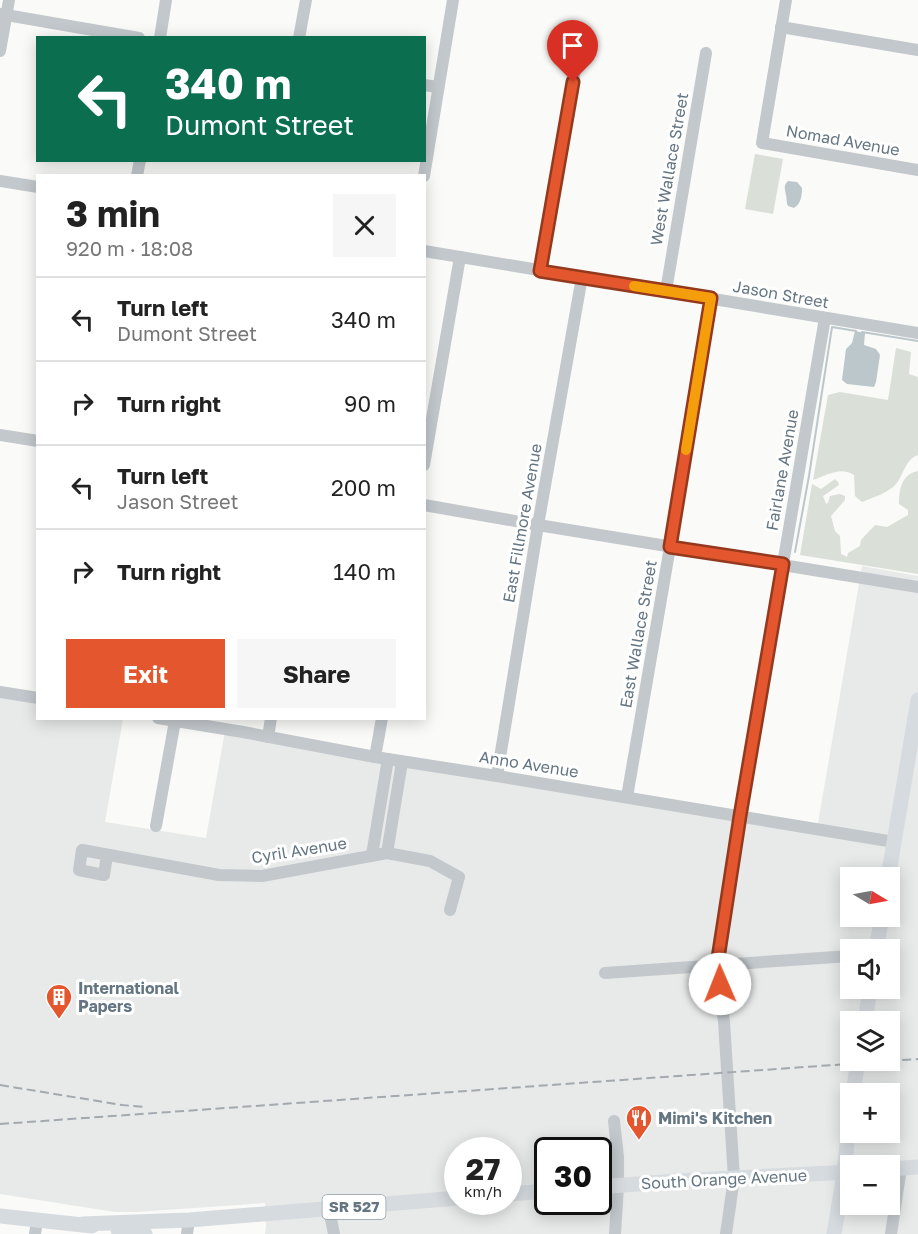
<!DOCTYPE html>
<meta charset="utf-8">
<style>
:root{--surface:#fff;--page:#f6f6f6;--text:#222;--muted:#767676;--line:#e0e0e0;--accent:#e4572e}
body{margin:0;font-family:"Golos Text",sans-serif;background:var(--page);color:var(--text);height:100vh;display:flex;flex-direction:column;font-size:22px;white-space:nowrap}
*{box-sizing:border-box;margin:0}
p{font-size:20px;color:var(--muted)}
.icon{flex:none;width:33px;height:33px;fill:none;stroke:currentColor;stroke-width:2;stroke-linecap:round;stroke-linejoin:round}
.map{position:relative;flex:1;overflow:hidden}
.details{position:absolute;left:36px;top:174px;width:390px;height:546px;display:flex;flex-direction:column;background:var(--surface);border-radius:0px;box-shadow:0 3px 15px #0003}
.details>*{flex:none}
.guide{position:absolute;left:36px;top:36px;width:390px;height:126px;border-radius:0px;box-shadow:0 3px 15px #0003;background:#0b6e4f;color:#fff;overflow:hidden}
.needle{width:39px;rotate:100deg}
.controls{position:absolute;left:840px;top:867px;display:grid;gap:12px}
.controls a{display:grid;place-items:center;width:60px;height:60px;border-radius:0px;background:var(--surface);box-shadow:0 3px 15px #0003;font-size:30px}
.speed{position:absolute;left:444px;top:1137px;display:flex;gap:12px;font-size:30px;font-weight:700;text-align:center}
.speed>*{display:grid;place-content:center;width:78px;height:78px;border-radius:50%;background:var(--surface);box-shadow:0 3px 15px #0003;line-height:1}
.speed small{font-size:15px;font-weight:400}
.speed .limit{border:3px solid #111;border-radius:9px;background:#fff;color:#111}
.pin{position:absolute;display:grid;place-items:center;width:51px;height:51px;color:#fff;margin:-62px -26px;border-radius:50% 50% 50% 0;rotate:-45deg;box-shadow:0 0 6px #0007}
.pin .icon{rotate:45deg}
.me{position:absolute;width:66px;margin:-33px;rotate:359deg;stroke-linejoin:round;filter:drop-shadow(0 0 4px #0008)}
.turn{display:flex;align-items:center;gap:21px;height:126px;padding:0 30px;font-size:27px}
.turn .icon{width:78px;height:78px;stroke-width:2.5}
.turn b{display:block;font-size:42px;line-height:51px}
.round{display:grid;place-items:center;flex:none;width:63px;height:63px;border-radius:0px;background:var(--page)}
.overview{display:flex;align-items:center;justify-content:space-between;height:102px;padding:0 30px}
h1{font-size:36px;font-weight:700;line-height:45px}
.action{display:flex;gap:12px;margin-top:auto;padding:12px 30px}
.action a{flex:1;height:69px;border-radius:0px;background:var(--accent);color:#fff;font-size:24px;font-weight:700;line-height:69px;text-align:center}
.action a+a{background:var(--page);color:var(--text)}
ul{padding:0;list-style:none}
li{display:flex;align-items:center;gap:18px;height:84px;padding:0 30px;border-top:2px solid var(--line)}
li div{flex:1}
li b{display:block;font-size:22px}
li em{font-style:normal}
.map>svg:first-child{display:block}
.built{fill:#e8e9e9;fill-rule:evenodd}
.green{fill:#dadfd7}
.water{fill:#bbc7cb}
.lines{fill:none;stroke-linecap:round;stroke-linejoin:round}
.stream{stroke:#bbc7cb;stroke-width:2}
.minor{stroke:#c3c8cc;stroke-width:12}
.major{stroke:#d6dbdf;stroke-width:15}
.rail{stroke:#a2aab0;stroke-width:2;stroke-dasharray:9 4.5;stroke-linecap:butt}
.route-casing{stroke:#94391e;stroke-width:15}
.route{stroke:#e4572e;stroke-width:10}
.slow{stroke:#f59e0b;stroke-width:10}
.labels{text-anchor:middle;stroke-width:6;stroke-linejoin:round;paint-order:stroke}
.shield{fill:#fff;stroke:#939fa8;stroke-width:1.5}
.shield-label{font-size:15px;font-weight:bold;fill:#657683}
.street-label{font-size:16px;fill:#657683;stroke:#fff}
.poi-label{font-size:16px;font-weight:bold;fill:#657683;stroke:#fff;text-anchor:start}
</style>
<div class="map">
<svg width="918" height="1234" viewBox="0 0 918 1234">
<rect width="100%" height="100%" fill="#fafaf8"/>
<!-- built -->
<path class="built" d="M862,566L918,576V1234H265L266,1226L265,1203L137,1212H115L0,1194V693L37,700L38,718L123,719L105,822L206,838L225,731L817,829ZM850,878H890V916H850ZM850,950H890V988H850ZM850,1022H890V1060H850ZM850,1094H890V1132H850ZM458,1150H508V1202H458ZM548,1150H598V1202H548ZM850,1166H890V1204H850Z"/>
<!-- green -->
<g class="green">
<polygon points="755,154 783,159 773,214 745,209"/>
<path d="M896,348L911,352L909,374L918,377V455C905,459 904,475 896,484C887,494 873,497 862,502L855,496L854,475C841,466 827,475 813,480L828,395L840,392L888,400Z"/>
<path d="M918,471V574L800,555L812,484L821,489L835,479L838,482L839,485L823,496L826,504L828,503L830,496L840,494L845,496V500L831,516L835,531L840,536L841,554L847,557L848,553L860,546L861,540L875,525L887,527L908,515V510L899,504C899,489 902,474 918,471Z"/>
</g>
<!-- water -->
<g class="water">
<path d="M788,181L797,182L802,188C802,195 801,204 794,208L788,206C786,202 787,199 786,195C785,189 783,186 788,181Z"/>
<polygon points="855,331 865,333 864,345 876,349 880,355 876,382 874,387 847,384 842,380 846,349 852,343"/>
</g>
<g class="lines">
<!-- stream -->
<g class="stream">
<polyline points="862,332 918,341"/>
<polyline points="795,552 809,476 832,327 856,331"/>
</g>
<!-- minor -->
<g class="minor">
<polyline points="786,0 762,143 918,170"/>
<polyline points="0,14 139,38"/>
<polyline points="781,27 918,50"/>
<polyline points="160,38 166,0"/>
<polyline points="299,38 306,0"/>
<polyline points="0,51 9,0"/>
<polyline points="424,85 438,87"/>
<polyline points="137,176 140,160"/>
<polyline points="424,176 453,0"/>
<polyline points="0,181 38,187"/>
<polyline points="424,251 918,333"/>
<polyline points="540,271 581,35"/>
<polyline points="666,291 706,53"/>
<polyline points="0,435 38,441"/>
<polyline points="424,465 460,257"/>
<polyline points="424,505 538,525 918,587"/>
<polyline points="0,692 38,698"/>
<polyline points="158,718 243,732 375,757 497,776 894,842"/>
<polyline points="268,737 271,718"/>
<polyline points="375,757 382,718"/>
<polyline points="497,776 538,525 582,277"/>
<polyline points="627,797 670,547 711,298"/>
<polyline points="156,826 175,721"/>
<polyline points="387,853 402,762"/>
<polyline points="107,855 104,875 79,870 82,850 219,875 262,876 387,853 430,861 459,877 450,910"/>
<polyline points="372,855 388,759"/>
<polyline points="605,973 850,956"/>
<polyline points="614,1121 618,1157 618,1186 615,1234"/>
<polyline points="329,1209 334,1234"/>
<polyline points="35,1234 37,1221"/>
<polyline points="187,1234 189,1220"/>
<polyline points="726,1234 734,1178 724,1022 717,965 740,816 825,318"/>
<polyline points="891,1234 901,1168"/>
</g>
<!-- major -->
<g class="major">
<polyline points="888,878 918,700"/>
<polyline points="876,950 882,916"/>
<polyline points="865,1022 870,988"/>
<polyline points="853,1094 858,1060"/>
<polyline points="890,1169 918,1167"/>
<polyline points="598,1187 677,1181 850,1172"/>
<polyline points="508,1194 548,1191"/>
<polyline points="0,1216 92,1226"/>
<polyline points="82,1224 189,1220 458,1198"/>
<polyline points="118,1230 145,1234"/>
<polyline points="834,1234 843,1180 850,1117"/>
</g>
<!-- rail -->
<g class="rail">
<polyline points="0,1085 122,1105 144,1107"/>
<polyline points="0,1124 918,1059"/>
</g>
</g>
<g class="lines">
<!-- route casing -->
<g class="route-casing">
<polyline id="route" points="573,82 540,271 711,298 670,547 783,564 740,816 717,965 720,984"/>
</g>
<!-- route -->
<use href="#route" class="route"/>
<!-- slow -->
<polyline class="slow" points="634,286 711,298 686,450"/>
</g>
<!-- icons -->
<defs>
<g id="building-pin" transform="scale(1.35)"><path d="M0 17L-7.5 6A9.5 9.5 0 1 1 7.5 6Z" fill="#e4572e" stroke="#fff"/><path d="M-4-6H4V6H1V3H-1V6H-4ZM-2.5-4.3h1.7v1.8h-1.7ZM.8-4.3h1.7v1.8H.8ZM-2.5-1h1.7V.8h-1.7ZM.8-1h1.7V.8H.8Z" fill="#fff"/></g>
<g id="restaurant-pin" transform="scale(1.35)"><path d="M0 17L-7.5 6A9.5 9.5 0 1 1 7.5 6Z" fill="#e4572e" stroke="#fff"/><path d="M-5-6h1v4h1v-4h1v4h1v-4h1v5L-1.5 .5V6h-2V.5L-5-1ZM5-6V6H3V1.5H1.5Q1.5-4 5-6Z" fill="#fff"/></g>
</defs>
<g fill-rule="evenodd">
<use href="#building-pin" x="59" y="997"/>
<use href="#restaurant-pin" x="639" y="1118"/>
</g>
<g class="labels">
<!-- shield labels -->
<rect class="shield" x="322.5" y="1195" width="63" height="24" rx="4.5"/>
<g class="shield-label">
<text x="354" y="1212">SR 527</text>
</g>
<!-- street labels -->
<g class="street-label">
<text transform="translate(843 140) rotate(10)" y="6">Nomad Avenue</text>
<text transform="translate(669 169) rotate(-80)" y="6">West Wallace Street</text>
<text transform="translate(781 294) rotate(10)" y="6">Jason Street</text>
<text transform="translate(782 470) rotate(-80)" y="6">Fairlane Avenue</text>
<text transform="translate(522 523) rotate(-80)" y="6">East Fillmore Avenue</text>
<text transform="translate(638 634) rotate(-80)" y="6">East Wallace Street</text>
<text transform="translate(529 764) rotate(9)" y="6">Anno Avenue</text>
<text transform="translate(299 850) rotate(-9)" y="6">Cyril Avenue</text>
<text transform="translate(724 1179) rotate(-3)" y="6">South Orange Avenue</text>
</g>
<!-- poi labels -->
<g class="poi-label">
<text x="78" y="994">International<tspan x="78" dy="18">Papers</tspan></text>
<text x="658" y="1124">Mimi's Kitchen</text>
</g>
</g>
</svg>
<div class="controls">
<a><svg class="needle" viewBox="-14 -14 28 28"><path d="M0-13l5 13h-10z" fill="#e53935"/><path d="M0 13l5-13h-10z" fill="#767676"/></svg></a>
<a><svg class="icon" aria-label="sound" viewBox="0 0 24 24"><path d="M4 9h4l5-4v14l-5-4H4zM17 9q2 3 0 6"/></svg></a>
<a><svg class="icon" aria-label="layers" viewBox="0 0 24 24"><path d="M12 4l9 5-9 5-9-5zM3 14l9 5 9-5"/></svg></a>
<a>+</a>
<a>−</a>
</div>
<div class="speed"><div>27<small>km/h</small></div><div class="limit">30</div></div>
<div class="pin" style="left:573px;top:82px;background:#d93025"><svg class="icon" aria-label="arrive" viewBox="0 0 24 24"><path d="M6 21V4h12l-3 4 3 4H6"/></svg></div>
<svg class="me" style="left:720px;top:984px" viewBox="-20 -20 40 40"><circle r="19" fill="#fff"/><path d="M0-13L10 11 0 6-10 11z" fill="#e4572e"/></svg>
<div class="guide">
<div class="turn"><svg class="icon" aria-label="left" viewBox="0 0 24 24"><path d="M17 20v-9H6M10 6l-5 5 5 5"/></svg><div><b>340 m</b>Dumont Street</div></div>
</div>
<section class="details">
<div class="overview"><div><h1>3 min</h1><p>920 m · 18:08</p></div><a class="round"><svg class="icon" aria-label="close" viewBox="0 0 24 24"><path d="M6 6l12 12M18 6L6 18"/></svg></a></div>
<ul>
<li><svg class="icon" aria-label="left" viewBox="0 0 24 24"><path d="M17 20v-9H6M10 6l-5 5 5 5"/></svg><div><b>Turn left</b><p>Dumont Street</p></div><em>340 m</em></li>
<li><svg class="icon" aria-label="right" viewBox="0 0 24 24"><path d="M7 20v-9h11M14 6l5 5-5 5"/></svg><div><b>Turn right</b></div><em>90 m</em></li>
<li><svg class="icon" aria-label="left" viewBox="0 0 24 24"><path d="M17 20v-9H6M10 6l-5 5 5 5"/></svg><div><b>Turn left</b><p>Jason Street</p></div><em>200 m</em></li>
<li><svg class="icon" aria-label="right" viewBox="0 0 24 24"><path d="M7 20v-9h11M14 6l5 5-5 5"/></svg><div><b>Turn right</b></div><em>140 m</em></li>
</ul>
<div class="action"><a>Exit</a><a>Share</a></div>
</section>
</div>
